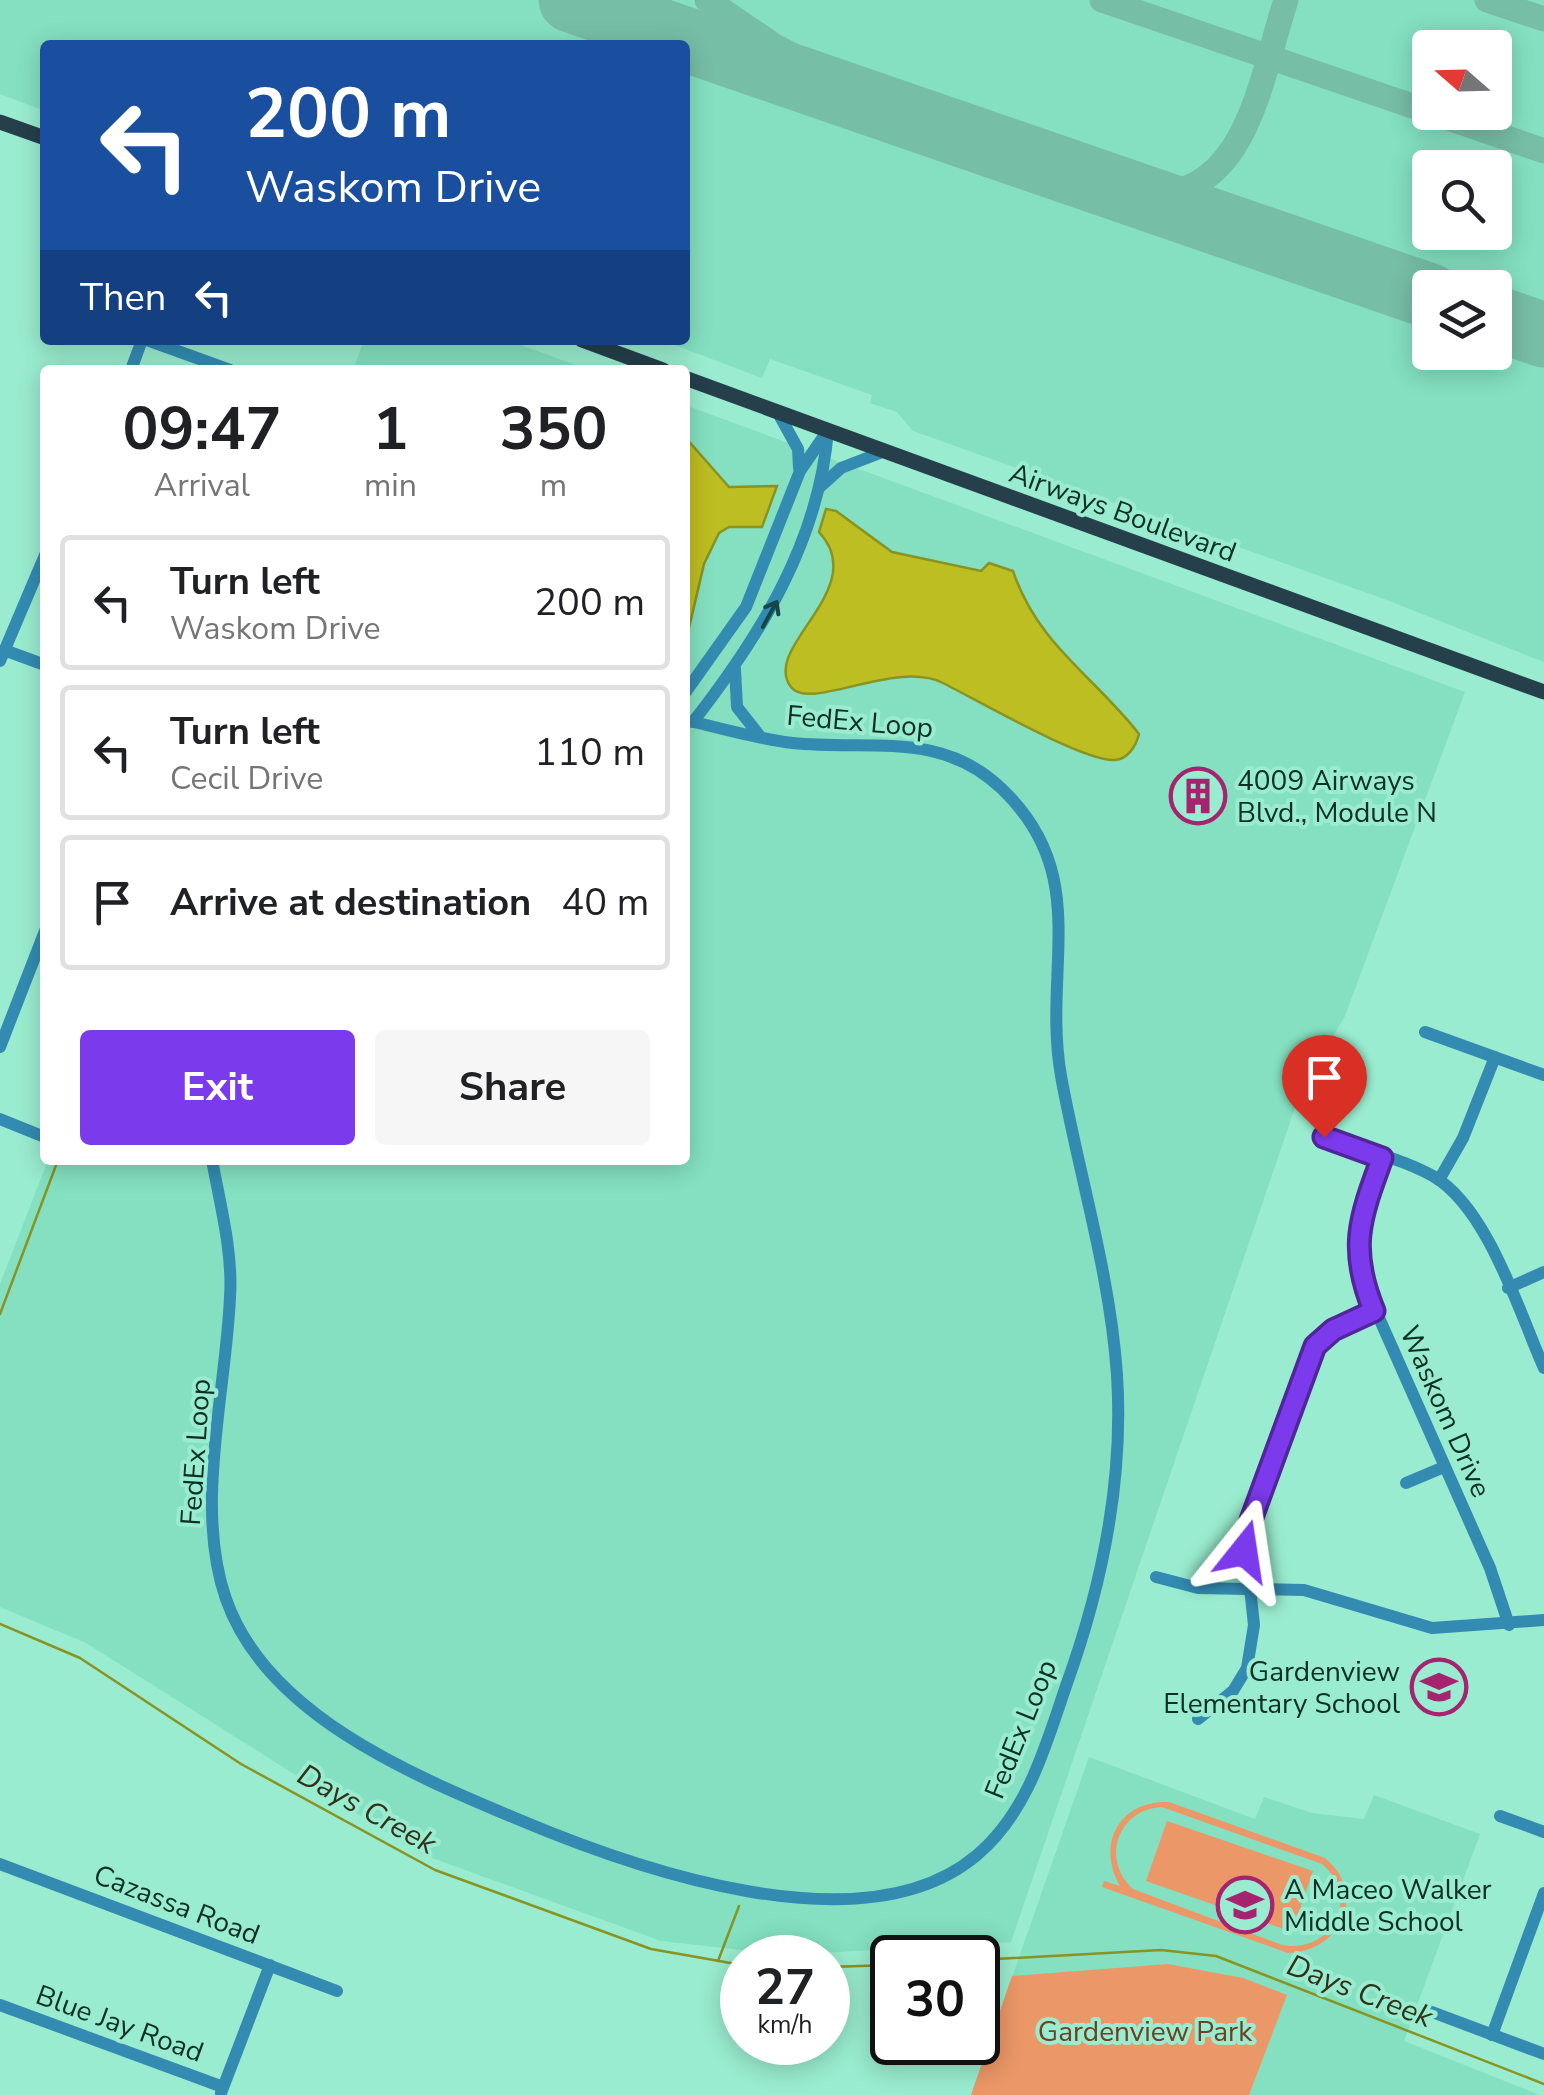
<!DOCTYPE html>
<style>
:root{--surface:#fff;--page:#f6f6f6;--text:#202124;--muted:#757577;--line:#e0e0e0;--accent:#7c3aed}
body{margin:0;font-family:"Nunito Sans",sans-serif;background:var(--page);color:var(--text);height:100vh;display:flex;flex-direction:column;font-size:38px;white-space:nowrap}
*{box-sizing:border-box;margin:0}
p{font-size:32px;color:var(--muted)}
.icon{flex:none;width:55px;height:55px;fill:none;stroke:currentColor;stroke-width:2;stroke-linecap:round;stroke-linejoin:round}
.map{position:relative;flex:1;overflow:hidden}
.panel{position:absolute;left:40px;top:365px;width:650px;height:800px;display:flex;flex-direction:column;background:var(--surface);border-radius:10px;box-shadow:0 5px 25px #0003}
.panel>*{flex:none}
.banner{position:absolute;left:40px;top:40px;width:650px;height:305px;border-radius:10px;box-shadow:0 5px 25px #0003;background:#1a4fa0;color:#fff;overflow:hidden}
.needle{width:65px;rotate:290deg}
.buttons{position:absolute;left:1412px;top:30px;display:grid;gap:20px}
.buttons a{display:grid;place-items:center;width:100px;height:100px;border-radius:10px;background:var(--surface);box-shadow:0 5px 25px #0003;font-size:50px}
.speed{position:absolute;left:720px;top:1935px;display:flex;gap:20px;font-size:50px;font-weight:700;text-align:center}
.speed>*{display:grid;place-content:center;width:130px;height:130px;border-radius:50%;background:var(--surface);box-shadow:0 5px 25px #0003;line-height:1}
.speed small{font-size:25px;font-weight:400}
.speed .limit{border:5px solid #111;border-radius:15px;background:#fff;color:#111}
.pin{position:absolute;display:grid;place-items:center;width:85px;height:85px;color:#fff;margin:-102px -42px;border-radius:50% 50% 50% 0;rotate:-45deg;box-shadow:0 0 10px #0007}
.pin .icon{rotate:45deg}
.me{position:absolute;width:110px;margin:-55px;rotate:15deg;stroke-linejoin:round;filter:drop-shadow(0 0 8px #0008)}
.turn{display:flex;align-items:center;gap:35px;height:210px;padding:0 40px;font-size:45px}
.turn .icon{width:130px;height:130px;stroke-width:2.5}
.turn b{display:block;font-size:70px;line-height:85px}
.then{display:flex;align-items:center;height:95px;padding:0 40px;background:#0003;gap:20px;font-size:38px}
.eta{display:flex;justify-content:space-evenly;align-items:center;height:170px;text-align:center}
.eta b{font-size:60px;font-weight:700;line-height:70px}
.cta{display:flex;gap:20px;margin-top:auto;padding:20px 40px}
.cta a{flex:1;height:115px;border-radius:10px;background:var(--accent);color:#fff;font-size:40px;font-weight:700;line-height:115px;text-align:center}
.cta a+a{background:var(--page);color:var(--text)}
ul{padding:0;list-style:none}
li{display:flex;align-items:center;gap:30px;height:135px;margin:0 20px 15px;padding:0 20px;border:5px solid var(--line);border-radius:10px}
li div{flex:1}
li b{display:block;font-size:38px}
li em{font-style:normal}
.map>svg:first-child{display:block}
.built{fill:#84e0c1;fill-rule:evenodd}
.green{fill:#eb9767;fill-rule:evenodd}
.water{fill:#bdbe21;stroke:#889322;stroke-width:2.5}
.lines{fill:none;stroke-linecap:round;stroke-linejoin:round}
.stream{stroke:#889322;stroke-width:2.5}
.taxiway{stroke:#77bea6;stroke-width:25}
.runway{stroke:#77bea6;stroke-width:65}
.minor{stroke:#338bb1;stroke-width:12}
.major{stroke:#253f4b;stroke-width:15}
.oneway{stroke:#164748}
.route-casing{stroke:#51269a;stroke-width:25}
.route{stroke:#7c3aed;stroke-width:18}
.labels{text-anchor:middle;stroke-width:8;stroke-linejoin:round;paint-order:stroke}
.street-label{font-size:28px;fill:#0c3025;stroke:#99eccf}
.poi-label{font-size:28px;fill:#0c3025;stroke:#99eccf;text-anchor:start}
.park-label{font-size:28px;fill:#6e4024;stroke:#99eccf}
.water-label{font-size:30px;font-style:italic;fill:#31321a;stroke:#99eccf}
</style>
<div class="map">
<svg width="1544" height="2095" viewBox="0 0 1544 2095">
<rect width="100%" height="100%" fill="#99eccf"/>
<!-- built -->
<g class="built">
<path d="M0,0H1544V662L1384,599L913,431L897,412L870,403L872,395L770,359L762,378L661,340H685V45H45V111L0,94ZM1430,48H1495V112H1430ZM1430,168H1495V232H1430ZM1430,288H1495V352H1430Z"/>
<polygon points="364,340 507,340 589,370 353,370"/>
<polygon points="685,405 1465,692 1345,1016 1301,1090 1011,1942 786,1955 661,1941 421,1854 86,1643 0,1607 0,1284 48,1160 685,1160"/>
<polygon points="1089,1757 1255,1819 1264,1797 1312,1813 1364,1819 1374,1795 1480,1834 1404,2041 1540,2095 971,2095"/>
</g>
<!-- green -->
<g class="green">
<path d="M1169,1802L1325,1858C1368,1893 1341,1952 1288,1953L1102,1887L1104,1881L1120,1886C1096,1844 1119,1800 1169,1802ZM1162,1807L1322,1864C1362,1897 1332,1954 1282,1945L1133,1889C1100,1860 1118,1809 1162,1807Z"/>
<polygon points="1167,1821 1313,1871 1292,1932 1146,1881"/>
<polygon points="1168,1964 1243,1978 1287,1995 1249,2095 971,2095 1012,1976"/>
</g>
<!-- water -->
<g class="water">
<polygon points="685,437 729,487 777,486 762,527 729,527 719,533 704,564 685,645"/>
<path d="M826,509L836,511L892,552L981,571L989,563L1013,571C1038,645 1095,677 1139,734C1136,746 1128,759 1115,760C1084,762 975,699 943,683C895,659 810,712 791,687C760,647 872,589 819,532Z"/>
</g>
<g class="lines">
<!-- stream -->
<g class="stream">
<polyline points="0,1314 58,1160"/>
<polyline points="0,1624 80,1658 241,1764 435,1870 651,1949 742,1965"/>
<polyline points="978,1960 1161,1950 1216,1956 1544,2084"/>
<polyline points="718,1961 739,1906"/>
<polyline points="828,1967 892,1965"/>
</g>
<!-- taxiway -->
<g class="taxiway">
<polyline points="707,0 776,47 921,120"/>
<polyline points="1102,0 1430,112"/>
<polyline points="1487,0 1544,19"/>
<polyline points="1431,112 1544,151"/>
<path d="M1141,196C1248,199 1259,82 1286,0"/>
</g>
<!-- runway -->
<g class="runway">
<polyline points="571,0 1430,296"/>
<polyline points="1495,318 1544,335"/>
</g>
<!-- minor -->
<g class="minor">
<polyline points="147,340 230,370"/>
<polyline points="131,370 142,340"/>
<polyline points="777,411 798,449 799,468"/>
<polyline points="821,486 841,468 885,451"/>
<polyline points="4,650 45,665"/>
<polyline points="0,661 45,555"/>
<polyline points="735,669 737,707 759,735"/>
<polyline points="685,693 746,607 800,471 828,430"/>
<path d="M693,722C760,636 819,542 828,430"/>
<polyline points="1425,1032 1544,1075"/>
<polyline points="0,1047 45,931"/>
<polyline points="0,1119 42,1136"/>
<path d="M1324,1137C1359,1149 1401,1158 1433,1176C1488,1208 1519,1312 1544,1368"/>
<polyline points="1383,1158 1360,1220 1360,1275 1490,1568 1509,1625"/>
<path d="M212,1160C220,1204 233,1252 230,1297C226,1392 194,1508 226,1599C266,1714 410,1774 515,1818C633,1868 864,1951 977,1855C1028,1812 1045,1747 1066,1686C1102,1586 1124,1482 1117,1375C1110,1273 1079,1175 1061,1076C1042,968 1093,876 1002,789C941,730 869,751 793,743C757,739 721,728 685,720"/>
<polyline points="1439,1180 1463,1138 1495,1057"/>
<polyline points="1508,1288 1544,1272"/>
<polyline points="1406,1483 1444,1467"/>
<polyline points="1156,1577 1198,1588 1304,1590 1432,1628 1544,1620"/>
<polyline points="1198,1719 1233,1691 1247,1668 1254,1625 1245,1542 1311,1354 1326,1335 1374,1311"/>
<polyline points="1500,1816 1544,1832"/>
<polyline points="0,1864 337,1991"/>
<polyline points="0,2005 223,2087"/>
<polyline points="1432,2012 1544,2054"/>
<polyline points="1492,2035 1544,1893"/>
<polyline points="221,2093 270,1965"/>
</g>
<!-- major -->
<g class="major">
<polyline points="0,122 45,138"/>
<polyline points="582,340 663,370"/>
<polyline points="685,378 1544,692"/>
</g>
</g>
<!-- one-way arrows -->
<defs><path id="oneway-shaft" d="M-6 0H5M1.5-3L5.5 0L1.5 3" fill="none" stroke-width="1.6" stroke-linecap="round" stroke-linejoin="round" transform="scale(2.5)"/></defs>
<use class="oneway" href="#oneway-shaft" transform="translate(770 614) rotate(-61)"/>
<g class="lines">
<!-- route casing -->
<g class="route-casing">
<path id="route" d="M1244,1551L1251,1520L1315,1346L1333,1330L1374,1311C1348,1248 1360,1218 1382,1158L1324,1137"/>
</g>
<!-- route -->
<use href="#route" class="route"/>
</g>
<!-- icons -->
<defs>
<g id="building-ring" transform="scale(2.875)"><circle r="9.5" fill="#99eccf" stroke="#a62370" stroke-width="1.5"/><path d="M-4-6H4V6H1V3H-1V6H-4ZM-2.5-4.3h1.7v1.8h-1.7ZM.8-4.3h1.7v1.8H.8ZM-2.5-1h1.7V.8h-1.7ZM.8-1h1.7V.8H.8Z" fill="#a62370"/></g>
<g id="school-ring" transform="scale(2.875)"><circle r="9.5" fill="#99eccf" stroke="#a62370" stroke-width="1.5"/><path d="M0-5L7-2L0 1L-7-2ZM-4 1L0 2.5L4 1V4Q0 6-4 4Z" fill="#a62370"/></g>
</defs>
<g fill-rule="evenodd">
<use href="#building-ring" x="1198" y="796"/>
<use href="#school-ring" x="1439" y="1687"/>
<use href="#school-ring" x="1245" y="1905"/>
</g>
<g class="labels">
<!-- street labels -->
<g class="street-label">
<text transform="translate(1123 512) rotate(20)" y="10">Airways Boulevard</text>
<text transform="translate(860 721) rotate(5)" y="10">FedEx Loop</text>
<text transform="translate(1446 1411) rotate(66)" y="10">Waskom Drive</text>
<text transform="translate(195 1452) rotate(-86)" y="10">FedEx Loop</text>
<text transform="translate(1020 1729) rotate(-68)" y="10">FedEx Loop</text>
<text transform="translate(177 1904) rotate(21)" y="10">Cazassa Road</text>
<text transform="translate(120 2023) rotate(20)" y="10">Blue Jay Road</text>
</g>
<!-- poi labels -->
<g class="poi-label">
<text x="1237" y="790">4009 Airways<tspan x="1237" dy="32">Blvd., Module N</tspan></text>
<text x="1400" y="1681" text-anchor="end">Gardenview<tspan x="1400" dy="32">Elementary School</tspan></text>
<text x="1284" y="1899">A Maceo Walker<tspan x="1284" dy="32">Middle School</tspan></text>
</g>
<!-- park labels -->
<g class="park-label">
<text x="1145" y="2041">Gardenview Park</text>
</g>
<!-- water labels -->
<g class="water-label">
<text transform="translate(367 1809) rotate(29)" y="10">Days Creek</text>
<text transform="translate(1360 1991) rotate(21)" y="10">Days Creek</text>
</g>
</g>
</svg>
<div class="buttons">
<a><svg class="needle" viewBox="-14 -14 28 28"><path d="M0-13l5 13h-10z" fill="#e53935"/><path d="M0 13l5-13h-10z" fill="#757577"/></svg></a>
<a><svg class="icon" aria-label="search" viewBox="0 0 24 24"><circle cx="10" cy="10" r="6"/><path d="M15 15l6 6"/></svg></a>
<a><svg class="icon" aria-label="layers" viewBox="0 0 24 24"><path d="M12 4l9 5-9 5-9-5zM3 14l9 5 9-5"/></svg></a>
</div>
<div class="speed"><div>27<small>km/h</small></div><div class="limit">30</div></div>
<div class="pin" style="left:1324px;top:1137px;background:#d93025"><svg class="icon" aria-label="arrive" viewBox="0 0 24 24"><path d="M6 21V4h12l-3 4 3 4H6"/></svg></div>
<svg class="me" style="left:1244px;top:1551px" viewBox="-20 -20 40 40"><path d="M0-17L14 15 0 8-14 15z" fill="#7c3aed" stroke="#fff" stroke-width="4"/></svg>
<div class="banner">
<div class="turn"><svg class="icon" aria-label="left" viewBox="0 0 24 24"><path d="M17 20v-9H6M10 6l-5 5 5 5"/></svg><div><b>200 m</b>Waskom Drive</div></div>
<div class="then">Then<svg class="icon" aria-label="left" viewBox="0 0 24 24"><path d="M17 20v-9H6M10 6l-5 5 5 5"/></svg></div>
</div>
<section class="panel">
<div class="eta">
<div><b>09:47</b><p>Arrival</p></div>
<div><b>1</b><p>min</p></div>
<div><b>350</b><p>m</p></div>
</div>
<ul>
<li><svg class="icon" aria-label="left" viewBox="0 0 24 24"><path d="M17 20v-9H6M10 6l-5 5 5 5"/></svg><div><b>Turn left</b><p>Waskom Drive</p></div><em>200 m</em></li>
<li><svg class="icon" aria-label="left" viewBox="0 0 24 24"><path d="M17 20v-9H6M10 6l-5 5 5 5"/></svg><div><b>Turn left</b><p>Cecil Drive</p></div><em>110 m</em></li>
<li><svg class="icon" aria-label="arrive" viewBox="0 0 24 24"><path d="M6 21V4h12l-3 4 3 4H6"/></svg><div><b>Arrive at destination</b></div><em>40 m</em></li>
</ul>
<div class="cta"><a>Exit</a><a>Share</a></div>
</section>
</div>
